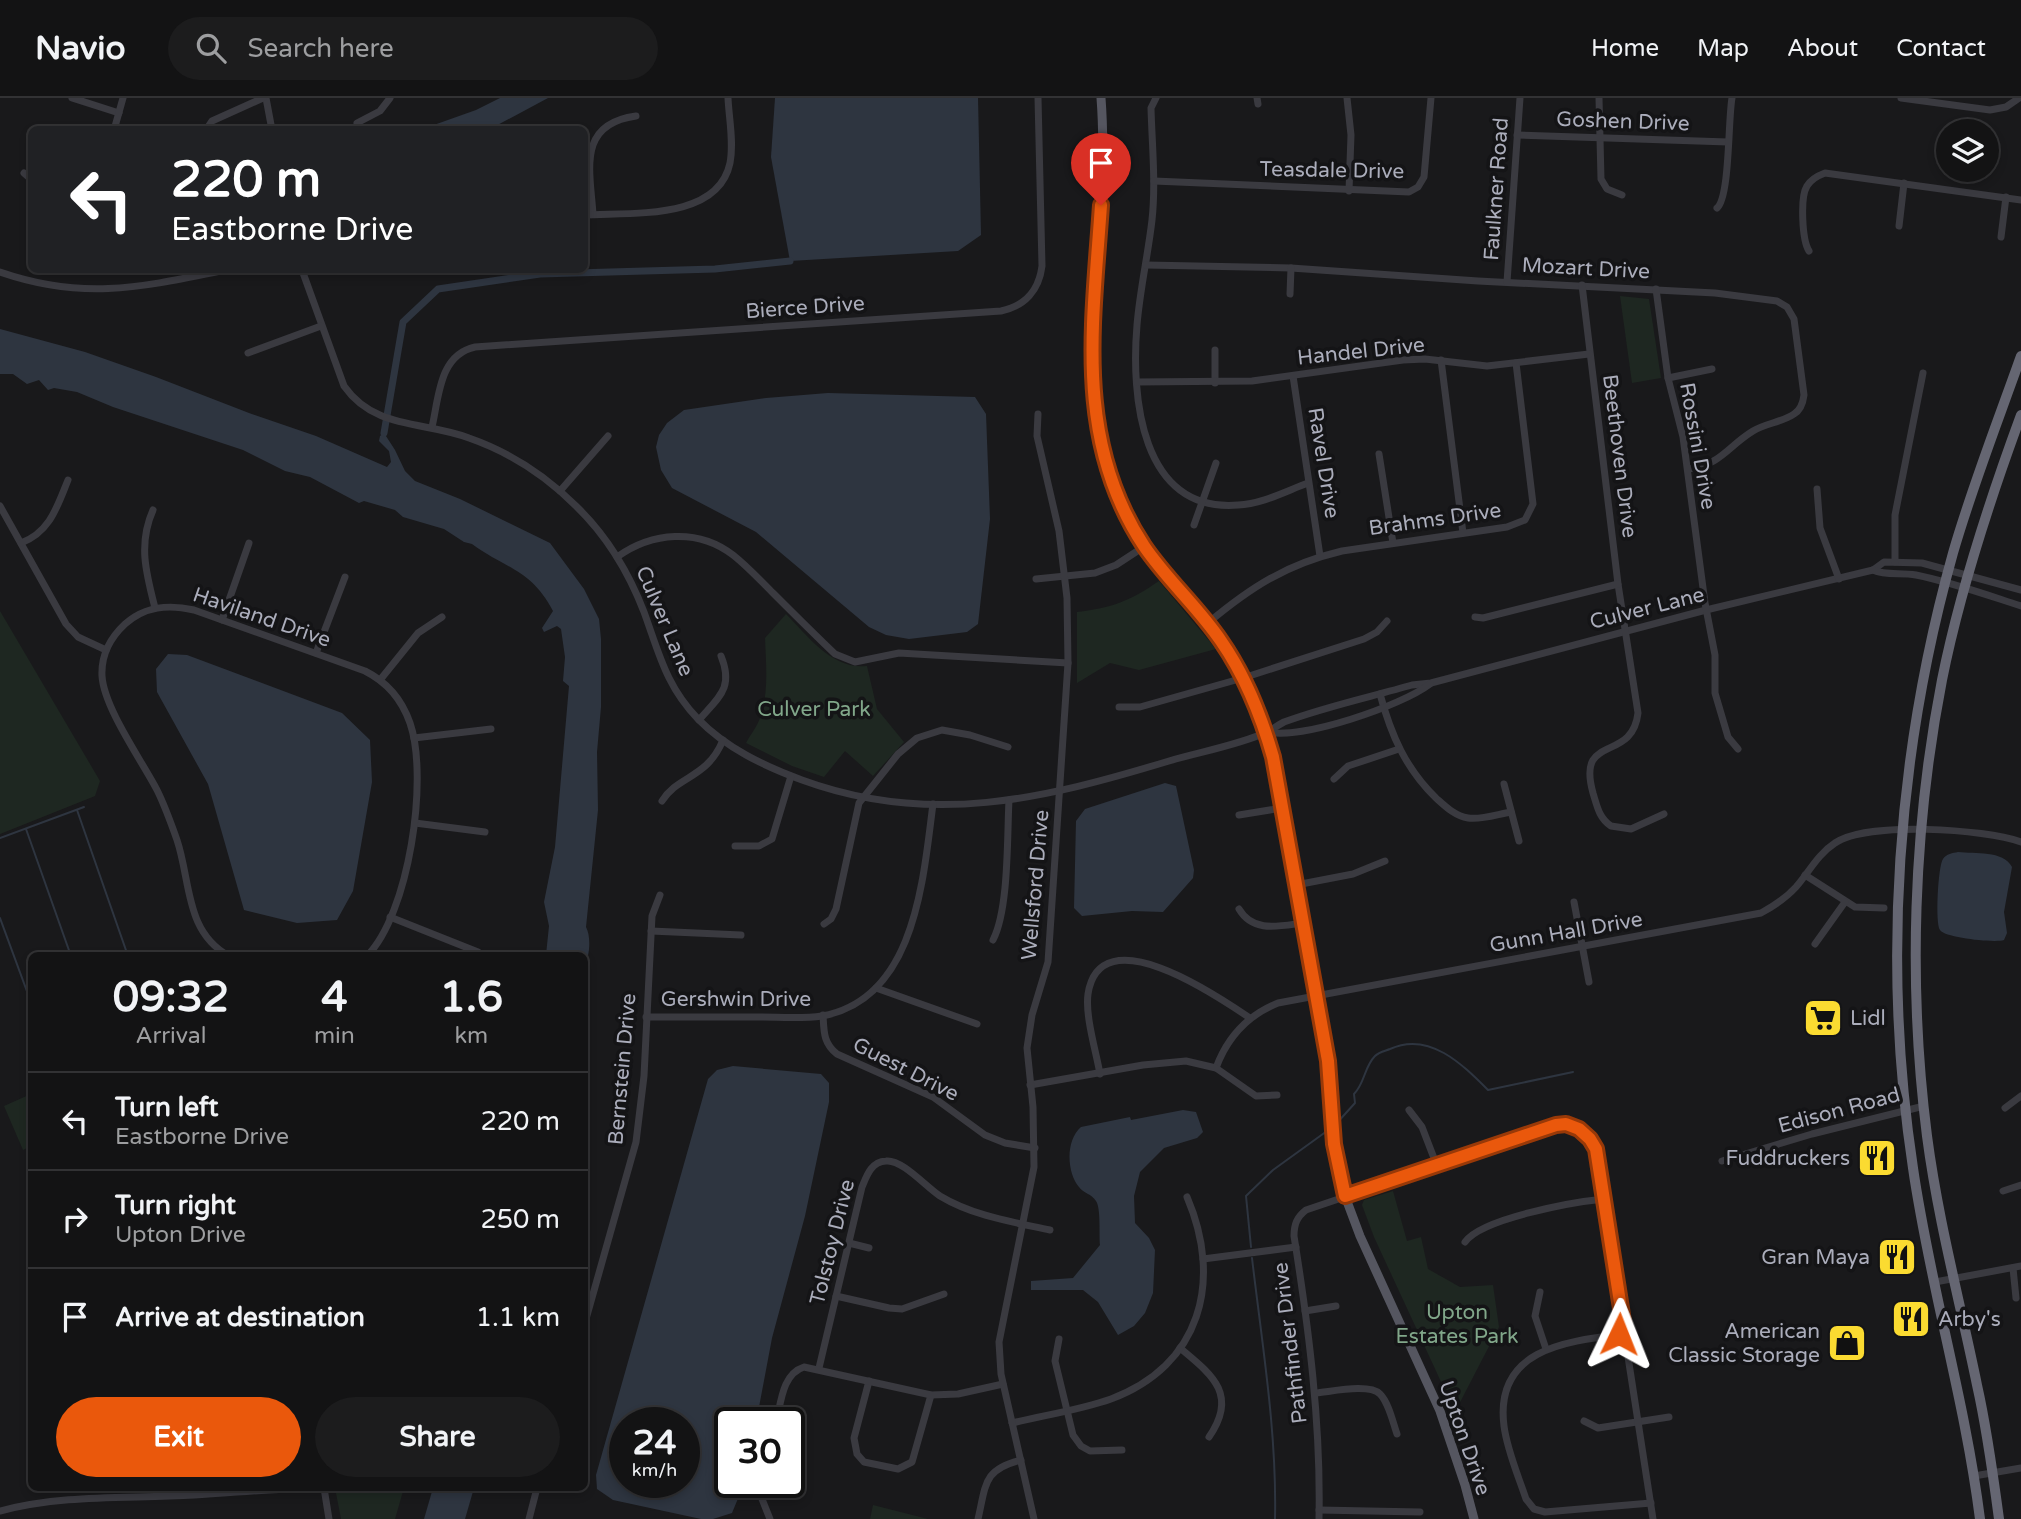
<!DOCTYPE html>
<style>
:root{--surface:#131314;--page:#1c1c1d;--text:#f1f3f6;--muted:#9d9ea0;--line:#323234;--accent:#ea580c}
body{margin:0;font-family:"Varela Round",sans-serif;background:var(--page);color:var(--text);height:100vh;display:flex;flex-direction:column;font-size:26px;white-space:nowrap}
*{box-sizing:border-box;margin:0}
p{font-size:23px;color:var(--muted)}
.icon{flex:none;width:38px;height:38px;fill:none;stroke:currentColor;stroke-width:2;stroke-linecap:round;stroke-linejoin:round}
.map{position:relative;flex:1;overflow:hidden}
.sheet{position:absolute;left:28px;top:854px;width:560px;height:539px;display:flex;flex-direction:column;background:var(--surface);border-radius:10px;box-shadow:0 4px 10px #0003,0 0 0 2px var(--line)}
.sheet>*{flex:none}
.banner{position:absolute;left:28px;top:28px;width:560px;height:147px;border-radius:10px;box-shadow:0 4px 10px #0003,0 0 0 2px var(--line);background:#202124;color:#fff;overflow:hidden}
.tools{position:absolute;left:1936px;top:21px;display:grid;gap:14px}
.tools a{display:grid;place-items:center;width:63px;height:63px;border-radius:50%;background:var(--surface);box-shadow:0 4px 10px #0003,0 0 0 2px var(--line);font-size:35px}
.speed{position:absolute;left:609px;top:1309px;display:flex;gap:14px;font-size:35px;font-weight:700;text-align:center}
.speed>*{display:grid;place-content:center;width:91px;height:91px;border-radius:50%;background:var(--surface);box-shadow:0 4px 10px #0003,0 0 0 2px var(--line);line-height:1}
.speed small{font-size:18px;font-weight:400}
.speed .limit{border:4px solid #111;border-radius:10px;background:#fff;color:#111}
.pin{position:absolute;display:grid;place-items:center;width:60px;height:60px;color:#fff;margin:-72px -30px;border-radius:50% 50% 50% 0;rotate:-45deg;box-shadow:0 0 7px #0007}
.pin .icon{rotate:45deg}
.me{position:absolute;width:77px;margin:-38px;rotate:2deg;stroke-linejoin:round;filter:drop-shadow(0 0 5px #0008)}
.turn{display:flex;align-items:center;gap:24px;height:147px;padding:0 28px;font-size:32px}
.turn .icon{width:91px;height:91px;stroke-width:2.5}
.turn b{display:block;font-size:49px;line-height:60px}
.eta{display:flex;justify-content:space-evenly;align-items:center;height:119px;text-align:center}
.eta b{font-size:42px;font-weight:700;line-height:49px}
.cta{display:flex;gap:14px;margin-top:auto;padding:14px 28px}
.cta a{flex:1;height:80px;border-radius:42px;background:var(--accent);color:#fff;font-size:28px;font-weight:700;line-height:80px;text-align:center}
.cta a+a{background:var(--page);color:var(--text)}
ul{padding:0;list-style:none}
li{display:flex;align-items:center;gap:21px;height:98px;padding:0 28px;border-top:2px solid var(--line)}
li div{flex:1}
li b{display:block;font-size:26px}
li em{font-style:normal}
header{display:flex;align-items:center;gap:42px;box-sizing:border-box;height:98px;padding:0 35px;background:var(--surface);border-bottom:2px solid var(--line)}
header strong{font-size:33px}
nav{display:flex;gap:38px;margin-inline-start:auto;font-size:24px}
.search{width:490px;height:63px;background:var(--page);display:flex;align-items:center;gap:18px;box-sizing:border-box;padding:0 24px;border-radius:38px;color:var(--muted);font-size:26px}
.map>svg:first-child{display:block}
.green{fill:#1e2721}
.water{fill:#2e3540;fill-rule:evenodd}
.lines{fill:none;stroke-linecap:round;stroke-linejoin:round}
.stream{stroke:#2e3540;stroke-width:2}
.canal{stroke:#2e3540;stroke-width:7}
.minor{stroke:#3a3a40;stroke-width:7}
.major{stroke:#555660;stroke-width:9}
.highway{stroke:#656672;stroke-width:10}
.route-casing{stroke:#983908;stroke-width:18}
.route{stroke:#ea580c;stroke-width:12}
.labels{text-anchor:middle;stroke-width:7;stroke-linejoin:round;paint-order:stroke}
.street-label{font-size:21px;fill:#abadbb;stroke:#141416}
.park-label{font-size:21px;fill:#81a78a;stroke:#141416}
.poi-label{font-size:21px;fill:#abadbb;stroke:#141416;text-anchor:end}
</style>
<header>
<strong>Navio</strong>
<div class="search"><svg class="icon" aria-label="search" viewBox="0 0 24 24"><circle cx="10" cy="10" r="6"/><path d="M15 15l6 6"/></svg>Search here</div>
<nav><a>Home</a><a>Map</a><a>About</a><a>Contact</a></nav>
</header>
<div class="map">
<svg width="2021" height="1421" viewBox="0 0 2021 1421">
<rect width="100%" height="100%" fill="#19191b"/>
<!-- green -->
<g class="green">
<polygon points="1620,198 1649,201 1661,280 1632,285"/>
<path d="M1159,483L1216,551L1139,572L1110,565L1077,585V514C1112,510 1130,503 1159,483Z"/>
<polygon points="0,513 100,683 95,698 0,736"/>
<path d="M786,516C808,538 832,572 867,568L877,611L904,644L873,678L845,653L824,679L792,668L746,645C750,637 757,629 760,620C769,595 766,566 765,540Z"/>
<polygon points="31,996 31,1048 23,1052 4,1008"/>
<polygon points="1393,1093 1407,1143 1421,1139 1428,1171 1460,1189 1493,1187 1499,1229 1455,1314 1374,1139 1362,1107 1364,1102"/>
<polygon points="335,1390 404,1390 395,1421 341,1421"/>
<polygon points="873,1407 928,1421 870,1421"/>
</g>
<!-- water -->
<g class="water">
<polygon points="500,0 548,0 490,31 428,31 431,28 476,12"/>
<polygon points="775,0 978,0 981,137 958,153 790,163 771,59"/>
<path d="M0,231L85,254L156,279L249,315L316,338L387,369L391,364L389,353L379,343L380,338L384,335L395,352L405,373L415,383L460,401L550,445L584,491L599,521L601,541V609L597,654L598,712L586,829C591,838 590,857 585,866L584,858L546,857L549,828L544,804L555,749L569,588L563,583L565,559L561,531L557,528L544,534L542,530L553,513C531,471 506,471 472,446L464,444L444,431L403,419L395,412L364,403L359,405L310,379L285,373L243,352L113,309L77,294L54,290L48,292L39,282L27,286L13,276H0Z"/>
<polygon points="828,295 975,299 986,316 990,421 978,526 967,534 909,541 886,537 869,529 756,434 672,390 661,372 656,349 659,337 667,325 684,312 766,300"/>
<polygon points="168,556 187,557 342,615 370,642 372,684 353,793 337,822 297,825 244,812 208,686 157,594 156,571"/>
<polygon points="1165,685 1176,688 1194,772 1193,780 1163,814 1132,813 1082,818 1074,810 1076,723 1085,711"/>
<path d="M1958,754C1975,756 2003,752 2012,769L2004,814L2007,835L2004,842C1995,845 1945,840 1940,832C1935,825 1938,768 1943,761C1946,756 1953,755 1958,754Z"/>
<path d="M733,968L821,976L829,985V1004L805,1118L772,1240L756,1325H730V1384L744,1386L732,1415L713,1421H701L613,1402L597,1391L596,1377L708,981L717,972ZM625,1325H684V1384H625Z"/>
<path d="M1183,1012L1196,1014L1203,1034L1197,1040L1164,1050L1140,1074L1134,1098L1135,1125L1149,1140L1155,1152L1153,1195L1145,1215L1134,1228L1118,1237L1098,1204L1083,1192H1031V1183L1073,1180L1100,1147C1099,1137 1101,1110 1096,1103C1092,1096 1083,1095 1079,1089C1067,1075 1065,1043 1081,1029L1130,1019L1131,1022Z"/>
<polygon points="433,1390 474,1390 465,1421 424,1421"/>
</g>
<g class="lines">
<!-- stream -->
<g class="stream">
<polyline points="77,712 128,858"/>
<polyline points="26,731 71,858"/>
<polyline points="0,740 84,709"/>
<polyline points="0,820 32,907"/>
<path d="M1336,1026L1355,1005L1354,996C1365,985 1364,969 1375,958C1379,954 1385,953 1390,951C1429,933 1462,966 1488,992L1573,974"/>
<polyline points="1251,1149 1246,1098 1273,1072 1327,1033"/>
<path d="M1252,1160C1262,1246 1277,1334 1275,1421"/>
</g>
<!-- canal -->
<polyline class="canal" points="384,335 403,224 438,191 540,176 715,171 790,163"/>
<!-- minor -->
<g class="minor">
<polyline points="72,0 119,15"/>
<polyline points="266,0 272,32"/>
<path d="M1156,0L1151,10C1152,47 1156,85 1152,122C1148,157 1140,191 1137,227C1131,297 1140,415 1238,407C1262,406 1286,393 1308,385"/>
<polyline points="1257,0 1258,6"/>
<polyline points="1347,0 1351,37 1349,93"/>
<polyline points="1599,0 1601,81 1607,91 1622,97"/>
<polyline points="1901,0 1990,12 2006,9 2019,0"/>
<polyline points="357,25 380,13 390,0"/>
<polyline points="114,32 123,0"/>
<polyline points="206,32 212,23 263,0"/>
<polyline points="1517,37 1728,44"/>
<polyline points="24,75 32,82"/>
<polyline points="1154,83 1409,94 1418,89 1424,79 1431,0"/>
<path d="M1717,110C1730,99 1728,21 1732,0"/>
<path d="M593,116C590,72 577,26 636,18"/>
<path d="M584,117C630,114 718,123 730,65C734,44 729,21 728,0"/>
<polyline points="1899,128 1904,85"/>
<polyline points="2001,139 2006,99"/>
<path d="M1809,153C1802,142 1800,99 1807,88C1811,81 1817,78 1825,75L2021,102"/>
<path d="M1146,167L1291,170L1478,183L1715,195L1777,203L1787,209L1794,221L1804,297C1803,305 1801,312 1794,316C1783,324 1766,325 1753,333C1728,348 1721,367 1688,371"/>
<path d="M302,172L344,288C375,332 424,323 469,340C509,354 546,378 576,408C607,438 629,475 644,514C659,555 666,588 698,621C726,650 764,668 802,682C930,729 1044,701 1169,663C1199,654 1239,647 1267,634C1273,631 1278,627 1284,624C1324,609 1370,599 1412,587L1431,585L1706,512L1873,472L1884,464L1922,465L2021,492"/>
<path d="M0,174C84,203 142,189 226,172"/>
<polyline points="1507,184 1520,0"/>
<path d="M1582,187L1618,486L1638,615C1632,666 1576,634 1593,695C1597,708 1599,720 1611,728L1631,731L1664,716"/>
<polyline points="1656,191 1668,280 1683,339 1705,505 1715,557 1715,595 1728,639 1738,651"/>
<polyline points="1290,196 1291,170"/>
<polyline points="1215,252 1215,285"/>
<polyline points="248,255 321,228"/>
<polyline points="1441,262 1463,435"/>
<polyline points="1293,278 1320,458"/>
<polyline points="1668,280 1712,271"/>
<polyline points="1137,284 1252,283 1403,262 1425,261 1487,268 1589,256"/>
<path d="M432,329C439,299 439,257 475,249L1001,213C1025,208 1039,192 1042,168L1038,0"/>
<polyline points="1379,356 1393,445"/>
<polyline points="1817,391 1820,430 1839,481"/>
<polyline points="560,393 608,338"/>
<polyline points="0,408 66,526 78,539 106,552"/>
<path d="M153,412C138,446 146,475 155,510"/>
<polyline points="1194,427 1216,365"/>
<path d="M21,445C50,434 57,409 68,382"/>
<path d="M617,459C652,434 698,430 733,457C747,468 760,482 773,495C793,515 814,536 835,556L855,564L899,555L1068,565"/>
<polyline points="1895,464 1895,417 1923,275"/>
<path d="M1873,472C1886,478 1901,474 1916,477C1951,484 1987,497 2021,508"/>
<polyline points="1036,481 1095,475 1116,467 1145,448"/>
<polyline points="1475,519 1483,520 1618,486"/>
<polyline points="222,522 249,445"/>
<path d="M1208,525C1251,489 1287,466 1342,453L1507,429L1525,422L1533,406L1516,265"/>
<polyline points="316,555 345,479"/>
<polyline points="380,582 418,535 442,519"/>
<path d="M1380,596C1391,637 1406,671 1436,700C1446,709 1455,718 1468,720C1482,722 1498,716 1511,714"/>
<polyline points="1119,609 1140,609 1243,580 1364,541 1377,534 1387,523"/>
<path d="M699,622C719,599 734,590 721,558"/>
<path d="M1267,634C1302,642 1401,608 1430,586"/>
<polyline points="414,640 491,631"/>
<polyline points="1334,681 1348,668 1399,651"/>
<polyline points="1504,686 1519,743"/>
<path d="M662,703C678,677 707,681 723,642"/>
<polyline points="1239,717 1282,710"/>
<polyline points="415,725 485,734"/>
<polyline points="735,748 759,748 772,741 791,678"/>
<polyline points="1805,777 1855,809 1884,810"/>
<polyline points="1296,787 1353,776 1385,763"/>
<polyline points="1574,804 1589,884"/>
<path d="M1239,811C1253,835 1279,828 1303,825"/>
<polyline points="390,819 478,854"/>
<polyline points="824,826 831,821 836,811 859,705 898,656 917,640 942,632 970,637 1008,649"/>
<polyline points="651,833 741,837"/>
<path d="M993,842C1009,811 1007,739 1009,702"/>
<polyline points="1815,846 1845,804"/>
<path d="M229,858C185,834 191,784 177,742C171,725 165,708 157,692C142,663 104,610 102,578C101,557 110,540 125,526C145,508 168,506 194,512L365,573C387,584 402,602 410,625C429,680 409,816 367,858"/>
<polyline points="876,890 977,926"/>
<path d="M823,917C824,933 823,945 837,956L933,999L985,1037L1005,1045L1035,1050"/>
<path d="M646,919C683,919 721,919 758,919C779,919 802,921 822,918C916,901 923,781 933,706"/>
<path d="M1216,970C1227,940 1248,917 1278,905L1761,815C1774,808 1786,800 1796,789C1809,774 1818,756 1835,745C1867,723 1985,731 2021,744"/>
<path d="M1100,976C1096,953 1085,918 1088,896C1100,817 1219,899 1250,920"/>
<polyline points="1030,987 1143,967 1186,963 1216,970 1256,998 1277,997"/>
<polyline points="2005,1010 2021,998"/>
<polyline points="1409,1012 1422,1029 1437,1068"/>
<polyline points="1722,1063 1812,1036 1924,1008"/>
<polyline points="2003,1093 2021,1087"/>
<path d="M1465,1144C1482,1120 1574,1104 1604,1101"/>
<polyline points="849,1145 869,1150"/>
<polyline points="1203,1161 1296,1149"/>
<polyline points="2013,1170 2016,1200"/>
<polyline points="1935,1184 2021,1168"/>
<polyline points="1540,1194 1535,1218 1546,1251"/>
<polyline points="836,1198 889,1210 902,1211 944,1196"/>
<polyline points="1305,1213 1336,1208"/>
<polyline points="584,1228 636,1044 644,978 652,818 660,797"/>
<path d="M1624,1236C1568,1243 1494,1250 1504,1328C1507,1352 1518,1377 1526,1401L1534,1411L1545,1414L1651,1405"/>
<polyline points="1059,1241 1055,1263 1073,1337 1081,1348 1090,1353 1122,1352"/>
<path d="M1180,1250C1211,1276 1239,1296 1209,1339"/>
<path d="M819,1270L862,1089C867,1077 871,1064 886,1063C902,1061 926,1089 940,1098C973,1118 1013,1124 1050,1132"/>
<polyline points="869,1283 854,1340 857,1356 864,1364 898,1371 912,1364 931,1297"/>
<path d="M1315,1295C1330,1294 1369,1285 1380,1296C1389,1305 1393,1325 1397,1336"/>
<polyline points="1584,1323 1598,1330 1669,1319"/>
<path d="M776,1325C781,1305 782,1276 804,1269L931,1297L958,1296L1003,1286"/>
<path d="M1012,1325C1045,1317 1080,1312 1111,1301C1201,1267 1223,1183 1187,1099"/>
<polyline points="1974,1378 2021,1370"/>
<polyline points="762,1384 762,1401 770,1421"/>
<polyline points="324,1390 329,1421"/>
<polyline points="1319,1412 1420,1414"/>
<path d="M0,1413C65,1396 127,1401 194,1397C237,1395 280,1389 324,1391"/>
<polyline points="529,1421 537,1390"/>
<path d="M978,1421C986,1387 983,1371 1021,1362"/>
<polyline points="1034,1421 1001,1276 999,1244 1034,1069 1033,1009 1027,950 1032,917 1048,864 1068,565 1067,500 1059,433 1037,338 1038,316"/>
<path d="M1319,1421C1321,1326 1309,1232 1294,1138C1294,1126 1297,1119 1306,1112L1561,1026C1578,1027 1589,1036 1596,1051L1653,1421"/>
</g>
<!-- major -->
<path class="major" d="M1101,0C1106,65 1099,131 1095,197C1091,257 1088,319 1109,376C1121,409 1138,441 1160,469C1179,494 1203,516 1221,543C1245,578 1262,617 1273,659L1328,963L1331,1025L1345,1098L1360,1138L1440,1313L1465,1387L1474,1421"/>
<!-- highway -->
<g class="highway">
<path d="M1980,1421C1965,1302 1930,1188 1913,1070C1882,865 1897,655 1953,455C1972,389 1998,323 2021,258"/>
<path d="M1999,1421C1993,1376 1987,1331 1977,1287C1960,1204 1938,1122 1927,1038C1908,888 1913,731 1942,582C1960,492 1989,404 2021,317"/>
</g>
</g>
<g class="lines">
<!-- route casing -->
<g class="route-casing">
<path id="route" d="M1101,107C1093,226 1074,342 1144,448C1167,482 1198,509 1221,543C1246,579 1261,617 1273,659L1328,963L1334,1046L1345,1098L1556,1027L1566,1026L1579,1031L1590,1041L1596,1051L1625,1236H1619"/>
</g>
<!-- route -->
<use href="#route" class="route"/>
</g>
<!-- icons -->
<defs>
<g id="supermarket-square" transform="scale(2.0125)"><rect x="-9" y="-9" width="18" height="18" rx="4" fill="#fbdb31" stroke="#141416"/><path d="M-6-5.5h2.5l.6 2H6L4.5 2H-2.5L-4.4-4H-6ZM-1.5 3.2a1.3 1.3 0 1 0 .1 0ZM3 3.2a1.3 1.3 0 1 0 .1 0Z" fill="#111"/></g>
<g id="restaurant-square" transform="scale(2.0125)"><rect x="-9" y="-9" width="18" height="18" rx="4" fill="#fbdb31" stroke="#141416"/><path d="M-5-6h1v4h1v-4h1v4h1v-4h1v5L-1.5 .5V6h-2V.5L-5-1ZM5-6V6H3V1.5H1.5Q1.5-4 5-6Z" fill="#111"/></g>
<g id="shop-square" transform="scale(2.0125)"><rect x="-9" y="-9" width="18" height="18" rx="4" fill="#fbdb31" stroke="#141416"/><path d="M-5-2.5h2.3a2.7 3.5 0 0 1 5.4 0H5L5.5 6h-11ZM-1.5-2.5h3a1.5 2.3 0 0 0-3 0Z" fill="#111"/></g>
</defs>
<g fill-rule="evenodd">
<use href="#supermarket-square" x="1823" y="920"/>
<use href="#restaurant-square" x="1877" y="1060"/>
<use href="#restaurant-square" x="1897" y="1159"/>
<use href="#restaurant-square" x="1911" y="1221"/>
<use href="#shop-square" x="1847" y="1245"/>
</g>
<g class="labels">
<!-- street labels -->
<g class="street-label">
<text transform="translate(1623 23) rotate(2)" y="7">Goshen Drive</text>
<text transform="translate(1332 72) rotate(1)" y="7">Teasdale Drive</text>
<text transform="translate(1496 91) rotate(-86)" y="7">Faulkner Road</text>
<text transform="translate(1586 170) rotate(3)" y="7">Mozart Drive</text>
<text transform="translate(805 209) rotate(-4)" y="7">Bierce Drive</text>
<text transform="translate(1361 253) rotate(-6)" y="7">Handel Drive</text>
<text transform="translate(1698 348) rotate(80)" y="7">Rossini Drive</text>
<text transform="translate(1620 358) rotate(83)" y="7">Beethoven Drive</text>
<text transform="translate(1324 365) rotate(81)" y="7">Ravel Drive</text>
<text transform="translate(1435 421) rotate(-8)" y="7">Brahms Drive</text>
<text transform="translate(1647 510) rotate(-14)" y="7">Culver Lane</text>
<text transform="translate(262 519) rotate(19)" y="7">Haviland Drive</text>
<text transform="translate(665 523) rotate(67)" y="7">Culver Lane</text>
<text transform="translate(1035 787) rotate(-85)" y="7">Wellsford Drive</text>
<text transform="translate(1566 834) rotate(-10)" y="7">Gunn Hall Drive</text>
<text x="736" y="908">Gershwin Drive</text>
<text transform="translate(622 971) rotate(-85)" y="7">Bernstein Drive</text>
<text transform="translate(906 971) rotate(27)" y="7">Guest Drive</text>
<text transform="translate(1839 1012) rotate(-15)" y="7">Edison Road</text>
<text transform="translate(832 1144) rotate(-76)" y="7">Tolstoy Drive</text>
<text transform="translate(1290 1245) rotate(-97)" y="7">Pathfinder Drive</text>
<text transform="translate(1465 1340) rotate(71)" y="7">Upton Drive</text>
</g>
<!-- park labels -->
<g class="park-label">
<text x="814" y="618">Culver Park</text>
<text x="1457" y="1221">Upton<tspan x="1457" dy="24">Estates Park</tspan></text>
</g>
<!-- poi labels -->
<g class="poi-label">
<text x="1850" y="927" text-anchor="start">Lidl</text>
<text x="1850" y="1067">Fuddruckers</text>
<text x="1870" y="1166">Gran Maya</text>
<text x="1938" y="1228" text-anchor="start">Arby's</text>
<text x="1820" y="1240">American<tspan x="1820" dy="24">Classic Storage</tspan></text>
</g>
</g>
</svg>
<div class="tools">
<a><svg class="icon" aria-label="layers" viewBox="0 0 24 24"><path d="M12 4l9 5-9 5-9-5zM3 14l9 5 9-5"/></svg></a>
</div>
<div class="speed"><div>24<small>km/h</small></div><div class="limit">30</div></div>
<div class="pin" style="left:1101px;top:107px;background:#d93025"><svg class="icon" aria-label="arrive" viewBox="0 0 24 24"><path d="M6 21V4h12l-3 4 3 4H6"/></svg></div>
<svg class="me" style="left:1619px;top:1236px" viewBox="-20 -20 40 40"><path d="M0-17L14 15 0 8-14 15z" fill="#ea580c" stroke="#fff" stroke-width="4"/></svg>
<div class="banner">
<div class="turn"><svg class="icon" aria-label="left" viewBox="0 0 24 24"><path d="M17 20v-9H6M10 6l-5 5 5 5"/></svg><div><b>220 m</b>Eastborne Drive</div></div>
</div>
<section class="sheet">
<div class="eta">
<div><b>09:32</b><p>Arrival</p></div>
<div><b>4</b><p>min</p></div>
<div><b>1.6</b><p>km</p></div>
</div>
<ul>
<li><svg class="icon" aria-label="left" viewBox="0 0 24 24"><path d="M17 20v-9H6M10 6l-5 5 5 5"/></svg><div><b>Turn left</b><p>Eastborne Drive</p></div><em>220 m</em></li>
<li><svg class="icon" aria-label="right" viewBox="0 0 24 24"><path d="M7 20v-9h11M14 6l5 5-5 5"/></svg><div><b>Turn right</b><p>Upton Drive</p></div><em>250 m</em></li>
<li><svg class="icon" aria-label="arrive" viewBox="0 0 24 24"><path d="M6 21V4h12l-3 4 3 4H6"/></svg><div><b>Arrive at destination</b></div><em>1.1 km</em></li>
</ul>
<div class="cta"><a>Exit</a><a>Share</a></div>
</section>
</div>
